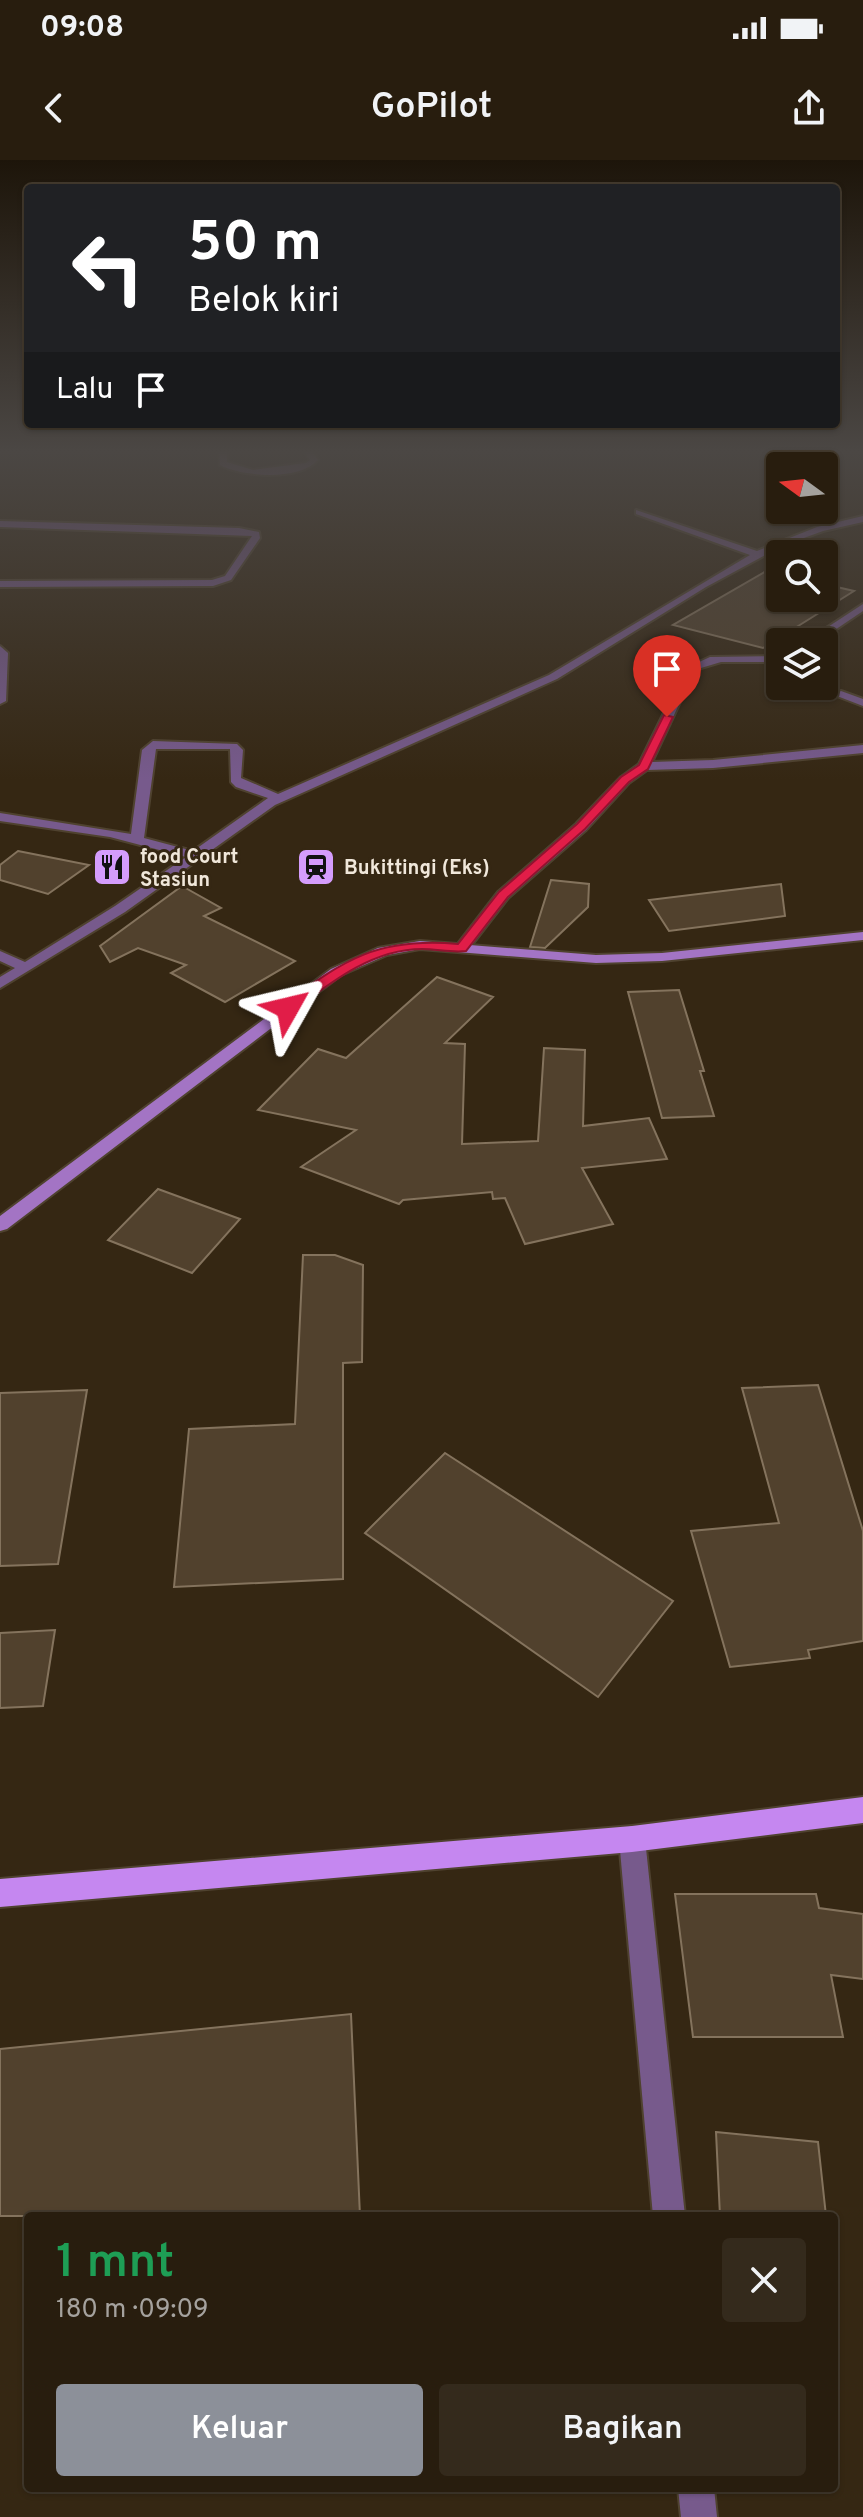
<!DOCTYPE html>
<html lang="id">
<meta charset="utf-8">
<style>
:root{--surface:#281d0e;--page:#342a1c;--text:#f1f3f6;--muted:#a5a29e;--line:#443b2e;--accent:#8c9099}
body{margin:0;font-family:Overpass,sans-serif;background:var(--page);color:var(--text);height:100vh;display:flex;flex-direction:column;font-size:30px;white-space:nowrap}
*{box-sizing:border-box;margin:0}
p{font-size:26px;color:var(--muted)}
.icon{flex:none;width:44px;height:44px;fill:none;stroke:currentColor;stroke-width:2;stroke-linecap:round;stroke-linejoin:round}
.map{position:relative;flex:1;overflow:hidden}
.details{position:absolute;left:24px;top:2052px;width:814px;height:280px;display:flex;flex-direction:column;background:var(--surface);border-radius:8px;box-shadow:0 2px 6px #0004,0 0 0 2px var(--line)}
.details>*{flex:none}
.top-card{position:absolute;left:24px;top:24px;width:816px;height:244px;border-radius:8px;box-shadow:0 2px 6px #0004,0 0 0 2px var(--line);background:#202124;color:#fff;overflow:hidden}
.needle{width:52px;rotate:285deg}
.fabs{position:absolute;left:766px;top:292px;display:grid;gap:16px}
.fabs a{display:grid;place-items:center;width:72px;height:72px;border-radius:8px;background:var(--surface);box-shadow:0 2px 6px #0004,0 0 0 2px var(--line);font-size:40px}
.pin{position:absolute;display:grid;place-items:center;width:68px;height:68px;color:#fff;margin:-82px -34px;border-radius:50% 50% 50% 0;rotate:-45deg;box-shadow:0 0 8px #0007}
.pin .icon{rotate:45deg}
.me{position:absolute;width:88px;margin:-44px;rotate:53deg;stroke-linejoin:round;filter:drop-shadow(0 0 6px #0008)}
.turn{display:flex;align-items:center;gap:28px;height:168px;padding:0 32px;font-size:36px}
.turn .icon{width:104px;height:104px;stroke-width:2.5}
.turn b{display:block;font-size:56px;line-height:68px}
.then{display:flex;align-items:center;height:76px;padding:0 32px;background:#0003;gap:16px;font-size:30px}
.round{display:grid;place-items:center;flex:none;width:84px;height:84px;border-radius:8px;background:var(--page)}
.head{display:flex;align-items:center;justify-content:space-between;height:136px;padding:0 32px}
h1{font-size:48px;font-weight:600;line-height:60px;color:#1e9e55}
.action{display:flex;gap:16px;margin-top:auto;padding:16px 32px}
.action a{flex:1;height:92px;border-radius:8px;background:var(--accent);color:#fff;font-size:32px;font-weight:600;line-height:92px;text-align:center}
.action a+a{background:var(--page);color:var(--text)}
.status{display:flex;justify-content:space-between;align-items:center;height:56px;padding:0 40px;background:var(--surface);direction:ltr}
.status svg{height:22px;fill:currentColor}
header{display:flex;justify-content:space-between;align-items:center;height:104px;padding:0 32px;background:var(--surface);font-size:36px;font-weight:600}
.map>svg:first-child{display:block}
.building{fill:#51412d;stroke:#84735d;stroke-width:2}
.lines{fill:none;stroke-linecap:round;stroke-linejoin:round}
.lane-casing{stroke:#4f422f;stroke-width:4}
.street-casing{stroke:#4f422f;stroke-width:4}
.secondary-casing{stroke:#4f422f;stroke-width:4}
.primary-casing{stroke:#4f422f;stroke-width:4}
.lane{fill:#775a8c;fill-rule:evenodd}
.street{fill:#775a8c;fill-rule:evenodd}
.secondary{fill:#a374c4;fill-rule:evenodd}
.primary{fill:#c587f0;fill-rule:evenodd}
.route{fill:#e11d48;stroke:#92132f;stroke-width:2}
.labels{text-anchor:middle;stroke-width:6;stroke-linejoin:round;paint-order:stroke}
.far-poi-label{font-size:20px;font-weight:bold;fill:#f0e7da;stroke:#352713;text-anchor:start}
</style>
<div class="status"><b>09:08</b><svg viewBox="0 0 49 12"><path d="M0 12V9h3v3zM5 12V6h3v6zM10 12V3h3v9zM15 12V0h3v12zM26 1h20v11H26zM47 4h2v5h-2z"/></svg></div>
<header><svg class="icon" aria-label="back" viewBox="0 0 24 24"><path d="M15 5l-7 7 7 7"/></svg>GoPilot<svg class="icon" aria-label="share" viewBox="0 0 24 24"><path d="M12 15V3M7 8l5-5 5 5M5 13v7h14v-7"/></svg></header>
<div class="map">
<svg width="863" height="2357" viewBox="0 0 863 2357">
<rect width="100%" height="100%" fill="#352713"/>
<!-- building -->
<g class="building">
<polygon points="768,410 780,413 780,438 824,438 824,424 854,431 763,488 673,465"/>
<polygon points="18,691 89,705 48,734 0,720 0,705"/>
<polygon points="551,720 589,724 588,747 545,788 530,787"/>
<polygon points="781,724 785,756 669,771 649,740"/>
<polygon points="182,726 221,748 204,756 295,801 225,842 171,813 186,805 138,788 110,802 100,786"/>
<polygon points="437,817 493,837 445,883 465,884 462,984 538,981 544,888 585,890 583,966 649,958 667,999 582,1008 613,1064 525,1084 505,1038 493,1039 492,1032 403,1040 399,1044 301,1007 356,970 258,950 318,889 346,898"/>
<polygon points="679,830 704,911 700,911 714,956 662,958 628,832"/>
<polygon points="158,1029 240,1059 192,1113 108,1080"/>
<polygon points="303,1095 335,1095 363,1105 362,1202 343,1203 343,1419 174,1427 189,1269 295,1264"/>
<polygon points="818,1225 863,1371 863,1481 808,1490 810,1498 730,1507 691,1371 779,1363 742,1228"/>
<polygon points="87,1230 58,1404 0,1406 0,1233"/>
<polygon points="445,1293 673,1441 598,1537 365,1373"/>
<polygon points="55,1470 43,1546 0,1548 0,1473"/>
<polygon points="675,1734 816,1734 819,1748 863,1754 863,1819 831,1815 843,1877 693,1877"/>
<polygon points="351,1854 360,2056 0,2056 0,1889"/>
<polygon points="716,1972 818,1982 826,2056 720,2056"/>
</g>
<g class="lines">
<!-- lane casing -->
<g class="lane-casing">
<g id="lane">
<polygon points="863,444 863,451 817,482 805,482"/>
<polygon points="780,496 780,502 721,502 691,511 686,508 710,497"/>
</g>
</g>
<!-- street casing -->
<g class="street-casing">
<g id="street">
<path d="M219,290H227V302L253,310L306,303L310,300L303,290H311L318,300C299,321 243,317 220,305Z"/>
<path d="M636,350L757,391L817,367L863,356V362L823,371L782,386L706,427L557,519L275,645L125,752L0,828V817L15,808L0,801V791L25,802L115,746L186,697L110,677L0,661V653L131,674L142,590L153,581L237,584L243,590L241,618L278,634L549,515L750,395L636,354ZM156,589H230L231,622L236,627L268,638L193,691L144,678Z"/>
<polygon points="0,361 239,368 259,372 260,378 231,420 213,426 0,427 0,421 212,420 225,416 252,376 0,367"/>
<polygon points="0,486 8,493 6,541 0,544"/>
<polygon points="687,506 696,508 652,602 713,600 863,585 863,593 713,608 647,610 629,623 586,670 508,738 467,791 457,791 457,785 498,732 576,664 621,617 639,604"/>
<polygon points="841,531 863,539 863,546 837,536 836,534"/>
<polygon points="632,1666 642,1669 645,1679 685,2056 653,2056 619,1679 622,1669"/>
<polygon points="678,2328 714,2328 717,2357 681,2357"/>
</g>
</g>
<!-- secondary casing -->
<g class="secondary-casing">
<polygon id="secondary" points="863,772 863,780 662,801 596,803 420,789 387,795 341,815 7,1069 0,1071 0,1056 331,809 378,788 420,781 596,795 662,793"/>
</g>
<!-- primary casing -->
<g class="primary-casing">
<polygon id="primary" points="863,1637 863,1663 632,1692 0,1747 0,1719 632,1666"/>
</g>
<!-- lane -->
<use href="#lane" class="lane"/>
<!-- street -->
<use href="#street" class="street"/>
<!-- secondary -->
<use href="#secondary" class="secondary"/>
<!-- primary -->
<use href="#primary" class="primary"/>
</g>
<!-- sky -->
<linearGradient id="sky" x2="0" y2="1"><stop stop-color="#1d150a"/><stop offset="0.47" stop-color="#4b4744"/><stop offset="1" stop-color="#4b4744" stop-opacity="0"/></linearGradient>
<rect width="863" height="620" fill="url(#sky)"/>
<!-- route -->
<path class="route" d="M664,555L673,557L648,609L629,622L585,669L508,737L466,791C452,793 437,789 422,789C372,789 330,823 293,851H283V845C345,799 378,777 458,784L499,732L577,664L621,617L639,605Z"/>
<!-- icons -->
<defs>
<g id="restaurant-square" transform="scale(2)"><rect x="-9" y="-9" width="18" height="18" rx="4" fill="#d49cfc" stroke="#352713"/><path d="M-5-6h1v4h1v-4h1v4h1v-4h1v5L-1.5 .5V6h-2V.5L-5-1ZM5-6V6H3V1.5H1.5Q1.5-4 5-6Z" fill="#111"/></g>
<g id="station-square" transform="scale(2)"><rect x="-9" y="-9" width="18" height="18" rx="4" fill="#d49cfc" stroke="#352713"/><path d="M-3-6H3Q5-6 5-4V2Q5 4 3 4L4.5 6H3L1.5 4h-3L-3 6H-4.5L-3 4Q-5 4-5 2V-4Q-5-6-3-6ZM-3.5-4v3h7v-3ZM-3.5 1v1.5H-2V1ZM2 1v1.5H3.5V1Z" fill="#111"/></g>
</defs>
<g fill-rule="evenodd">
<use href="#restaurant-square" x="112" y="707"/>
<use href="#station-square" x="316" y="707"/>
</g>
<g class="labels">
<!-- far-poi labels -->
<g class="far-poi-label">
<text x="140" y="703">food Court<tspan x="140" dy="23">Stasiun</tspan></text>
<text x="344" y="714">Bukittingi (Eks)</text>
</g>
</g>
</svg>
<div class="fabs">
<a><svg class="needle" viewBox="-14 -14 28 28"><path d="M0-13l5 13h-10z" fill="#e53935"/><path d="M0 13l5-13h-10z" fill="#a5a29e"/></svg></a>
<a><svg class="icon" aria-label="search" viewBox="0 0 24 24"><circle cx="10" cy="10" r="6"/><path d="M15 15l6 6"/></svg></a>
<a><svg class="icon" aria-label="layers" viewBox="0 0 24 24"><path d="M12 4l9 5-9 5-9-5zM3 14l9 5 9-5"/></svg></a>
</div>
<div class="pin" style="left:667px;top:557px;background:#d93025"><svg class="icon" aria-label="arrive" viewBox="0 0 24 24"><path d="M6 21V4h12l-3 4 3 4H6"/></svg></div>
<svg class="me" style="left:288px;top:848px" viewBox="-20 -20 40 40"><path d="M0-17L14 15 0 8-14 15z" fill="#e11d48" stroke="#fff" stroke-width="4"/></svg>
<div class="top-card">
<div class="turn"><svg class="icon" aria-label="left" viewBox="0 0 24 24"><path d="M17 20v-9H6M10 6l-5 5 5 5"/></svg><div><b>50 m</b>Belok kiri</div></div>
<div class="then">Lalu<svg class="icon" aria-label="arrive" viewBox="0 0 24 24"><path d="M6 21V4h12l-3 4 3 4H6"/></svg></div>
</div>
<section class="details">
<div class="head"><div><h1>1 mnt</h1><p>180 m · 09:09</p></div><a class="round"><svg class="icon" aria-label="close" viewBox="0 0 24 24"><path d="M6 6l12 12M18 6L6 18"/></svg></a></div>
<div class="action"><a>Keluar</a><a>Bagikan</a></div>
</section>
</div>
